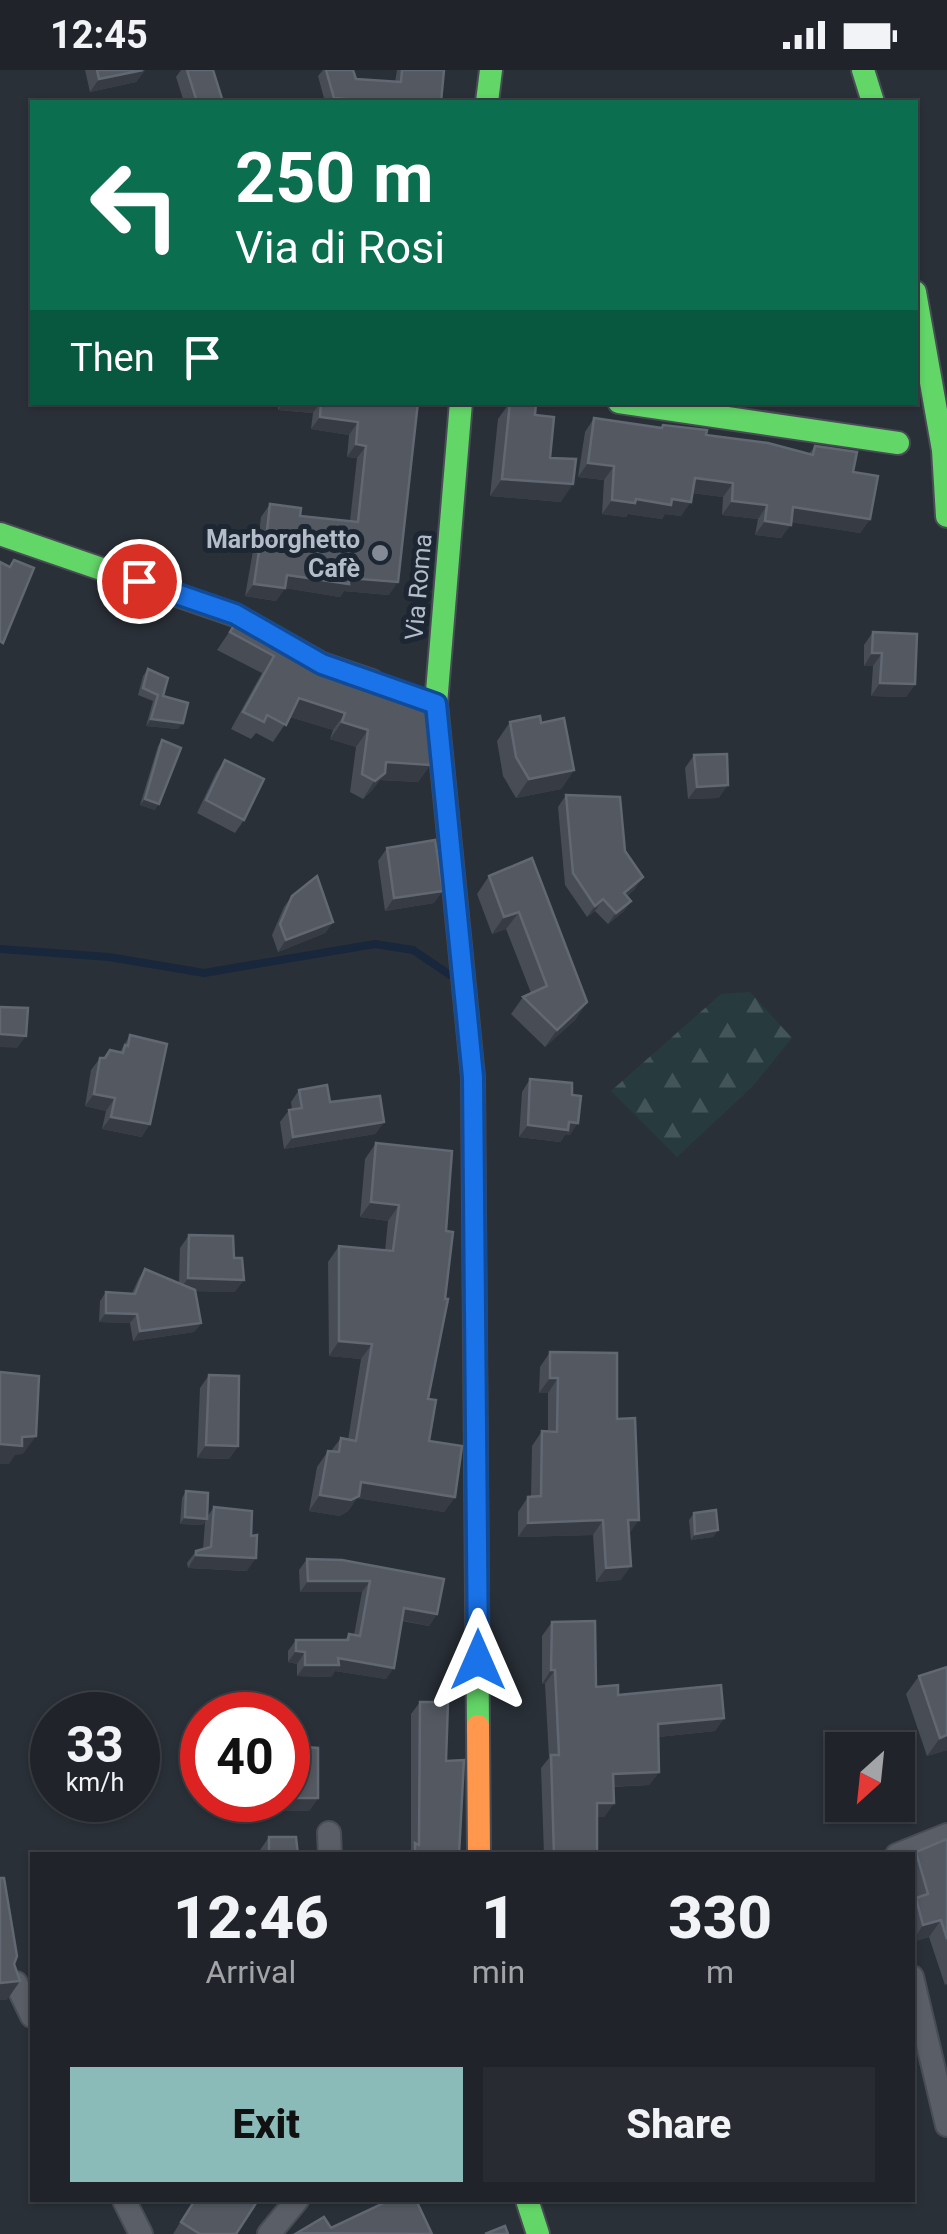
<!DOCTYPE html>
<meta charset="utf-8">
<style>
:root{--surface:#20242a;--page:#282c32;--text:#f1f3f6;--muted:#a2a4a8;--line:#3d4147;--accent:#8bbbb9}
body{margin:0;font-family:Roboto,sans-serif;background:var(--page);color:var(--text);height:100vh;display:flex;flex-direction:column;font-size:38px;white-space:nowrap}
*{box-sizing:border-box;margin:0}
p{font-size:32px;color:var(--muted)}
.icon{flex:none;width:55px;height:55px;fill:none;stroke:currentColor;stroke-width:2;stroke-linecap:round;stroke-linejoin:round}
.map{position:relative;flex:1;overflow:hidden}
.details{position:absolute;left:30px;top:1782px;width:885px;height:350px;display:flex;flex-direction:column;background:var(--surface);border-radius:0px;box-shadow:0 2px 8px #0004,0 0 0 2px var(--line)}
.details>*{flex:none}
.top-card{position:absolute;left:30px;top:30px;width:888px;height:305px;border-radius:0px;box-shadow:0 2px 8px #0004,0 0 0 2px var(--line);background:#0b6e4f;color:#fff;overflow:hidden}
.needle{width:65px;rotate:207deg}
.fabs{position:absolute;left:825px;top:1662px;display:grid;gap:20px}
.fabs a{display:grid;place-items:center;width:90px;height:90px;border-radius:0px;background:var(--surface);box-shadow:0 2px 8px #0004,0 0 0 2px var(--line);font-size:50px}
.speed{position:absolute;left:30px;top:1622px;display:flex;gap:20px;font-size:50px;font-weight:700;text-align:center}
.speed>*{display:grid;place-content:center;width:130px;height:130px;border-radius:50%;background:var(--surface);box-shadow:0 2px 8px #0004,0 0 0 2px var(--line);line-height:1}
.speed small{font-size:25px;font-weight:400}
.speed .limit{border:15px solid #d22;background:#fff;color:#111}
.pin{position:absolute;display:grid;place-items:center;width:85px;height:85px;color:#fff;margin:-42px;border:5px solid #fff;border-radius:50%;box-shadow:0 2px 10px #0007}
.me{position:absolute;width:110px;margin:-55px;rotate:0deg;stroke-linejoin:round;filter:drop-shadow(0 0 8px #0008)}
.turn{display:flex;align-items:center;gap:35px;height:210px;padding:0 40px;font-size:45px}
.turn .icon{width:130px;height:130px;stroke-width:2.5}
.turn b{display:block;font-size:70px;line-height:85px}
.then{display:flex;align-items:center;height:95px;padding:0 40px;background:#0003;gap:20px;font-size:38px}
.eta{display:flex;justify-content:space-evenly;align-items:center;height:170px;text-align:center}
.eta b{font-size:60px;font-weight:800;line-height:70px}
.button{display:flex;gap:20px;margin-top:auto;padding:20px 40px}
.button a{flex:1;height:115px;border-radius:0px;background:var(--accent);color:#111;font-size:40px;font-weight:800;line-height:115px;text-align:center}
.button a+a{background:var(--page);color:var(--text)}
.status{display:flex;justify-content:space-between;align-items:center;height:70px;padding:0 50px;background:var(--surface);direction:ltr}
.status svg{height:28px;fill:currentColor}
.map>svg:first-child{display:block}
.forest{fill:url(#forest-firs)}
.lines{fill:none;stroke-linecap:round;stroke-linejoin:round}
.stream{stroke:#19273c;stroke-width:8}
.street-casing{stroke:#484c55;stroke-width:26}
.fast-casing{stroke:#484c55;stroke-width:26}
.slow-casing{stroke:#484c55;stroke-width:26}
.street{stroke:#5a5e66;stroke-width:22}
.fast{stroke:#63d668;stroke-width:22}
.slow{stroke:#ff974d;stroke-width:22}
.wall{fill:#474c55}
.shaded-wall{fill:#373c44}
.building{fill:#535861;stroke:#626872;stroke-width:2.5}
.route-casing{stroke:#114b97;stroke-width:25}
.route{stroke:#1a73e8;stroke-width:18}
.poi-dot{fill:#848b96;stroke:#1d2633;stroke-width:4}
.labels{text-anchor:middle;stroke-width:10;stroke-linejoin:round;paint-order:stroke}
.poi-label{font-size:25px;font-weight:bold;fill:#b4bcc9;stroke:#1d2633;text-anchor:end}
.street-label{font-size:25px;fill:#b4bcc9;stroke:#1d2633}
</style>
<div class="status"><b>12:45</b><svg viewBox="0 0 49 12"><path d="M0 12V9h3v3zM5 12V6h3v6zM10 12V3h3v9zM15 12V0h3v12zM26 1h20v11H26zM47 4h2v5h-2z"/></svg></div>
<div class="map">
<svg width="947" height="2164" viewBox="0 0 947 2164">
<defs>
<pattern id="forest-firs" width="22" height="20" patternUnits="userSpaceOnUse" patternTransform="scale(2.5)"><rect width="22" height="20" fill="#273a3e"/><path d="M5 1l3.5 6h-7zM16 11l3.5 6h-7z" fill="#445559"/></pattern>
</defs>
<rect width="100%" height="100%" fill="#2a3038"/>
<!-- forest -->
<polygon class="forest" points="750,922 792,968 753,1016 677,1087 611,1021 721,924"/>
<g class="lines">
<!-- stream -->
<polyline class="stream" points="0,879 109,887 204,903 375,874 413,880 450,905"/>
<!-- street casing -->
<g class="street-casing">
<g id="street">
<polyline points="329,1763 330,1785"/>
<polyline points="897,1785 947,1765"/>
<polyline points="912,1907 947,2055"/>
<polyline points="16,1913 32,1946"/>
<polyline points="124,2130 141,2164"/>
<polyline points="269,2164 297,2130"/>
</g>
</g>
<!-- fast casing -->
<g class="fast-casing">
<g id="fast">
<polyline points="863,0 873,32"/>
<polyline points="487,32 491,0"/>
<polyline points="915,222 943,380 947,446"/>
<polyline points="461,332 436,634 473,1007 478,1656"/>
<polyline points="619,332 898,373"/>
<polyline points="0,464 235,545 322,594 372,611"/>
<polyline points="527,2130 538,2164"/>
</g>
</g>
<!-- slow casing -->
<g class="slow-casing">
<polyline id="slow" points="478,1656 479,1785"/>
</g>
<!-- street -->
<use href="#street" class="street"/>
<!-- fast -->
<use href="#fast" class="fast"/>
<!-- slow -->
<use href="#slow" class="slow"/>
</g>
<!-- wall -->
<g class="wall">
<polygon points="85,0 145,0 136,12 90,22"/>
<polygon points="181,0 213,0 223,32 184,32 176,7"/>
<polygon points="323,0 353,0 356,9 395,12 397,0 444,0 441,32 325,32 318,6"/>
<polygon points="278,332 418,332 389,525 344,521 340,527 285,518 276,531 245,526 253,481 258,473 261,447 270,434 300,446 350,451 357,388 347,387 349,365 311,359 313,343 278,340"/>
<polygon points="510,332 535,345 550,388 561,432 490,426 498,349"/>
<polygon points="594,348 660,358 663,355 706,365 809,384 815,376 853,402 870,449 860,463 791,452 781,468 755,465 758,449 722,445 723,427 692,423 681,446 665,444 662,449 628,444 626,447 602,444 604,410 578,407 585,362"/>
<polygon points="240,546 430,695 418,712 380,710 372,720 363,729 350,722 356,677 330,669 333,660 290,647 273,672 256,663 251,669 231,659 262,603 217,580"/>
<polygon points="873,562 915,614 906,627 871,626 873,596 864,596 864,575"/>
<polygon points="148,599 178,659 146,656 153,631 138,625 143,606"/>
<polygon points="510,652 541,653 574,700 561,719 516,728 503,706 497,671"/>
<polygon points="162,670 155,740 140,735 158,676"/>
<polygon points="694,685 719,728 688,729 685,698"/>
<polygon points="225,690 244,750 235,763 197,743 216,703"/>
<polygon points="566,725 625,781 635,819 627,826 631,831 623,842 608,854 595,841 587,847 565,815 558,737"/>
<polygon points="387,778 434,833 385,841 378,791"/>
<polygon points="532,788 587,932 575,950 545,977 511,944 523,927 531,923 506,859 492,864 477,824 489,806"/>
<polygon points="292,826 333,852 325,863 278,882 272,865 284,837"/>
<polygon points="130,965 142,1067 102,1059 106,1041 85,1036 91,1000 100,988 105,988 120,982"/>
<polygon points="530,1009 570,1065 565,1065 560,1072 519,1067 522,1022"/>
<polygon points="299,1020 330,1032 384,1052 375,1064 284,1079 280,1052 289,1040 292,1040 291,1032"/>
<polygon points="376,1073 452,1081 428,1329 429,1371 455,1427 444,1442 357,1428 348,1441 340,1446 309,1441 317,1397 328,1381 331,1381 341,1368 348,1370 361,1289 329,1286 328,1192 339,1176 385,1181 388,1151 360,1147 365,1089"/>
<polygon points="189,1165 235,1222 196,1221 201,1253 194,1262 133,1271 130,1253 99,1252 100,1231 106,1222 132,1223 139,1208 145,1199 179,1213 180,1178"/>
<polygon points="550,1282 617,1349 629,1464 621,1510 596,1512 593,1465 518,1467 518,1442 528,1427 531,1427 532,1376 542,1361 548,1361 548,1323 539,1323 540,1297"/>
<polygon points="209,1305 238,1376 229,1389 197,1388 200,1318"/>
<polygon points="186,1421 207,1447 214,1437 247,1501 188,1498 187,1493 196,1481 203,1479 205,1452 202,1455 180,1454 182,1428"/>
<polygon points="694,1443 718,1460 713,1467 691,1470 689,1450"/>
<polygon points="307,1489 342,1490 437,1544 429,1556 402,1551 386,1609 335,1601 331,1607 297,1606 297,1594 288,1592 288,1581 296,1570 345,1570 349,1564 354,1565 362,1522 300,1522 299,1500"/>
<polygon points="552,1552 596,1617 618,1625 724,1648 715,1661 658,1667 659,1702 649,1715 613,1717 614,1733 604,1747 597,1747 597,1785 544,1785 541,1698 549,1688 545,1614 542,1614 542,1566"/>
<polygon points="919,1606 947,1680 927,1686 906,1624"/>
<polygon points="420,1632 446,1691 459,1785 406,1785 411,1779 411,1644"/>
<polygon points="318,1728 309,1741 260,1740 260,1730"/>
<polygon points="269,1767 298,1785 317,1785 260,1785 260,1780"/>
<polygon points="947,1769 947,1914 945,1915 929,1867 912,1872 912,1787 916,1782"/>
<polygon points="194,2130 258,2130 236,2164 173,2164"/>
</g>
<!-- shaded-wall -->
<g class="shaded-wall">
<polygon points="145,0 136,12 90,22 99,9"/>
<polygon points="334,28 384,32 330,32"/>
<polygon points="283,332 320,332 313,343 278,340"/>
<polygon points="320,347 358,352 349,365 311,359"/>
<polygon points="356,374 366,376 357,388 347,387"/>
<polygon points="588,393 614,396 604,410 578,407"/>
<polygon points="695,408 733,413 723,427 685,422"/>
<polygon points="502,409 573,414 561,432 490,426"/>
<polygon points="672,429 691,432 681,446 665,444 662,449 628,444 626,447 602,444 612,430"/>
<polygon points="732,431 767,435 758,449 722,445"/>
<polygon points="793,437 870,449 860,463 783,451"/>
<polygon points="765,451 791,455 781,468 755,465"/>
<polygon points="287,505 349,508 398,512 389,525 344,521 340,527 278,517"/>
<polygon points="254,514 285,518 276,531 245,526"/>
<polygon points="872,583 882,583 873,596 864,596"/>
<polygon points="880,613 915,614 906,627 871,626"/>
<polygon points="299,628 345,643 333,660 287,646"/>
<polygon points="151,649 183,653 178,659 146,656"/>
<polygon points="342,652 368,660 356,677 330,669"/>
<polygon points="386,692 430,695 418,712 380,710 372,720 363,729"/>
<polygon points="574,700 561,719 516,728 529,709"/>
<polygon points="728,715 719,728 688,729 697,717"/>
<polygon points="145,729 159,734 155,740 140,735"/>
<polygon points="643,807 635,819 616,834 624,823"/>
<polygon points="443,821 434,833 385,841 394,828"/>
<polygon points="603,829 595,841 587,847 595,836"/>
<polygon points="631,831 623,842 608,854 616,843"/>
<polygon points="519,842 506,859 492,864 504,847"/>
<polygon points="333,852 325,863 278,882 286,870"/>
<polygon points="587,932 575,950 545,977 557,960"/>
<polygon points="0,964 26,966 17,978 0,977"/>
<polygon points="94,1024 115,1028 106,1041 85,1036"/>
<polygon points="111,1047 150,1054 142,1067 102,1059"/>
<polygon points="384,1052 375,1064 284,1079 293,1067"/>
<polygon points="569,1052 578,1053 570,1065 565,1065 560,1072 519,1067 528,1055"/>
<polygon points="371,1132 399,1135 388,1151 360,1147"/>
<polygon points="188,1208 244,1210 235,1222 179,1221"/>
<polygon points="106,1243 137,1244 130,1253 99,1252"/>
<polygon points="201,1253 194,1262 133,1271 140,1261"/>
<polygon points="339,1271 372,1274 361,1289 329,1286"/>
<polygon points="550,1308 558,1308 548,1323 539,1323"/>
<polygon points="36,1366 23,1384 15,1385 9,1394 0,1394 0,1374 22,1367"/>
<polygon points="206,1375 238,1376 229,1389 197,1388"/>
<polygon points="361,1412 455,1427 444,1442 357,1428 348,1441 340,1446 309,1441 320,1425"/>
<polygon points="185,1447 207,1449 202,1455 180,1454"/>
<polygon points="603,1450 593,1465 518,1467 528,1453"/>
<polygon points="628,1450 639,1450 629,1464"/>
<polygon points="718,1460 713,1467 691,1470 695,1464"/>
<polygon points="196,1485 256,1488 247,1501 188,1498"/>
<polygon points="631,1496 621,1510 596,1512 606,1498"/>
<polygon points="308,1511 370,1511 362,1522 300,1522"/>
<polygon points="404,1538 437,1544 429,1556 396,1549"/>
<polygon points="296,1581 305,1582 297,1594 288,1592"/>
<polygon points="338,1588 394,1598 386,1609 335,1601 331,1607 297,1606 305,1595"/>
<polygon points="551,1600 555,1600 545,1614 542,1614"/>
<polygon points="724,1648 715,1661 648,1668 658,1654"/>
<polygon points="947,1665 947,1680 927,1686 940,1668"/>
<polygon points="659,1702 649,1715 604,1717 613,1704"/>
<polygon points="288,1728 318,1728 309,1741 260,1740 267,1730 288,1730"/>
<polygon points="597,1733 614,1733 604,1747 587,1747"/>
<polygon points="941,1850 929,1867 912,1872 923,1855"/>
<polygon points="20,1911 7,1930 0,1930 0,1913"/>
</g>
<!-- building -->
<g class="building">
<polygon points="97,0 143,0 99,9"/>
<polygon points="187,0 213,0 223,32 197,32"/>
<polygon points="326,0 353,0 356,9 401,12 402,0 444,0 441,32 384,32 334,28"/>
<polygon points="321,332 418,332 398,512 349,508 349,514 287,505 285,518 254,514 261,468 266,469 270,434 301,438 300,446 358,452 366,376 356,374 358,352 320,347"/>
<polygon points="510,332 536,333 535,345 554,347 550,388 576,389 573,414 502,409"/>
<polygon points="594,348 662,358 663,355 707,360 706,365 768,373 813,385 815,376 857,382 853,402 878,406 870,449 793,437 791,455 765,451 767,435 732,431 733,413 695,408 691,432 672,429 671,435 636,429 635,433 612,430 614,396 588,393"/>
<polygon points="14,490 34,498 3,573 0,571 0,492 10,497"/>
<polygon points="240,546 335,600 336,597 425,629 432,641 430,695 386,692 385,703 375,711 362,704 368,660 342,652 345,643 299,628 286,655 267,645 264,652 243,642 274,586 230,562"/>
<polygon points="873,562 917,564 915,614 880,613 882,583 872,583"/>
<polygon points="148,599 168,608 163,626 188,633 183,653 151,649 158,625 143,618"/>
<polygon points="540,646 541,653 564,648 574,700 529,709 516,687 510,652"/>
<polygon points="162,670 181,678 159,734 145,729"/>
<polygon points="727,684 728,715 697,717 694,685"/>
<polygon points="225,690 264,709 244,750 206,730"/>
<polygon points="566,725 620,727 625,781 643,807 624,823 631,831 616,843 603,829 595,836 573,803"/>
<polygon points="435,770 443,821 394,828 387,778"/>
<polygon points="532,788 587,932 557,960 523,927 547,916 519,842 504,847 489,806"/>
<polygon points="317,806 333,852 286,870 280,854 292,826"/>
<polygon points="0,937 28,938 26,966 0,964"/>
<polygon points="130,965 167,974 150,1054 111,1047 115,1028 94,1024 100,988 105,988 110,980 123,983 125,975 128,976"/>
<polygon points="530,1009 572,1013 572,1025 581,1026 578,1053 569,1052 568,1060 528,1055"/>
<polygon points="327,1015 330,1032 380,1026 384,1052 293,1067 289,1040 302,1038 299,1020"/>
<polygon points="376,1073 452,1081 446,1161 453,1162 445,1229 448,1229 428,1329 436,1330 429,1371 462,1376 455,1427 361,1412 359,1426 351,1430 320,1425 328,1381 339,1382 341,1368 356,1371 372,1274 339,1271 339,1176 393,1181 399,1135 371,1132"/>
<polygon points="189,1165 233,1166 234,1188 242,1188 244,1210 188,1208"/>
<polygon points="145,1199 195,1220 201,1253 140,1261 137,1244 106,1243 106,1222 135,1224"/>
<polygon points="550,1282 617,1283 617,1349 635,1348 639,1450 628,1450 631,1496 606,1498 603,1450 528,1453 528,1427 541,1426 542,1361 557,1362 558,1308 550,1308"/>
<polygon points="0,1302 39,1306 36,1366 22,1367 22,1376 0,1374"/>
<polygon points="209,1305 239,1306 238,1376 206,1375"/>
<polygon points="186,1421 208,1423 207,1449 185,1447"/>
<polygon points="214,1437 252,1441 251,1466 257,1465 256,1488 196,1485 196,1481 211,1477"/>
<polygon points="716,1440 718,1460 695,1464 694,1443"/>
<polygon points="307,1489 342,1490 444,1509 437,1544 404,1538 394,1598 338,1588 339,1595 305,1595 305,1582 296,1581 296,1570 348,1570 349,1564 360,1566 370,1511 308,1511"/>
<polygon points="595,1551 596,1617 618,1615 618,1625 721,1615 724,1648 658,1654 659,1702 613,1704 614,1733 597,1733 597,1785 554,1785 551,1685 559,1685 555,1600 551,1600 552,1552"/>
<polygon points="947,1597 947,1665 940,1668 919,1606"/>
<polygon points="420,1632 448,1632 446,1691 464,1690 459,1785 415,1785 415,1773 419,1775"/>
<polygon points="288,1676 318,1678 318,1728 288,1728"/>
<polygon points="269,1767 296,1767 298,1785 317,1785 269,1785"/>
<polygon points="947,1769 947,1869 941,1850 923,1855 916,1828 928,1824 916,1782"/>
<polygon points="0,1808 4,1808 17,1886 14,1894 20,1911 0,1913"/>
<polygon points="195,2130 258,2130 236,2164 200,2164 181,2152"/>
<polygon points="390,2130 416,2130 432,2164 297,2163 324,2147 331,2158"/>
<polygon points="505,2156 508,2164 485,2164"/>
</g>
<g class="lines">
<!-- route casing -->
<g class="route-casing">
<polyline id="route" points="139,511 235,544 322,594 436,634 473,1007 478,1590"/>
</g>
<!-- route -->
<use href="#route" class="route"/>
</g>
<!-- markers -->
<circle class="poi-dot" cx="380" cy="483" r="10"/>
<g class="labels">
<!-- poi labels -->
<g class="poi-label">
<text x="360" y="478">Marborghetto<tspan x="360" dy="29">Cafè</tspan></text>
</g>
<!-- street labels -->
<g class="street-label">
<text transform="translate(418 517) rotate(-85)" y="9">Via Roma</text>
</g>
</g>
</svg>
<div class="fabs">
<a><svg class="needle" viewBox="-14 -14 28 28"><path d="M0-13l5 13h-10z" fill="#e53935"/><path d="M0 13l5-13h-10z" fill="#a2a4a8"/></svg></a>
</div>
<div class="speed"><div>33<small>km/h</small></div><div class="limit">40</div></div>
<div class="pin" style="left:139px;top:511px;background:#d93025"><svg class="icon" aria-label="arrive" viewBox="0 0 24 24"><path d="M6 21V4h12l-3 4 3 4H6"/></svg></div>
<svg class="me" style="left:478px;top:1590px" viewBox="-20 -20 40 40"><path d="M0-17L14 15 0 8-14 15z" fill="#1a73e8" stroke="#fff" stroke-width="4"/></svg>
<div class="top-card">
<div class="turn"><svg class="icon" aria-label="left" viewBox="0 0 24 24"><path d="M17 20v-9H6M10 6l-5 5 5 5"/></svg><div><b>250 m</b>Via di Rosi</div></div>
<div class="then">Then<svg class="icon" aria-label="arrive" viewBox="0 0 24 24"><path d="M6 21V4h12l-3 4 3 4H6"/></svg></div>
</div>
<section class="details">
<div class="eta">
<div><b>12:46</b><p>Arrival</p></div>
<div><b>1</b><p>min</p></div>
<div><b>330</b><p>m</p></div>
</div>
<div class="button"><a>Exit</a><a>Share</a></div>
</section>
</div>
